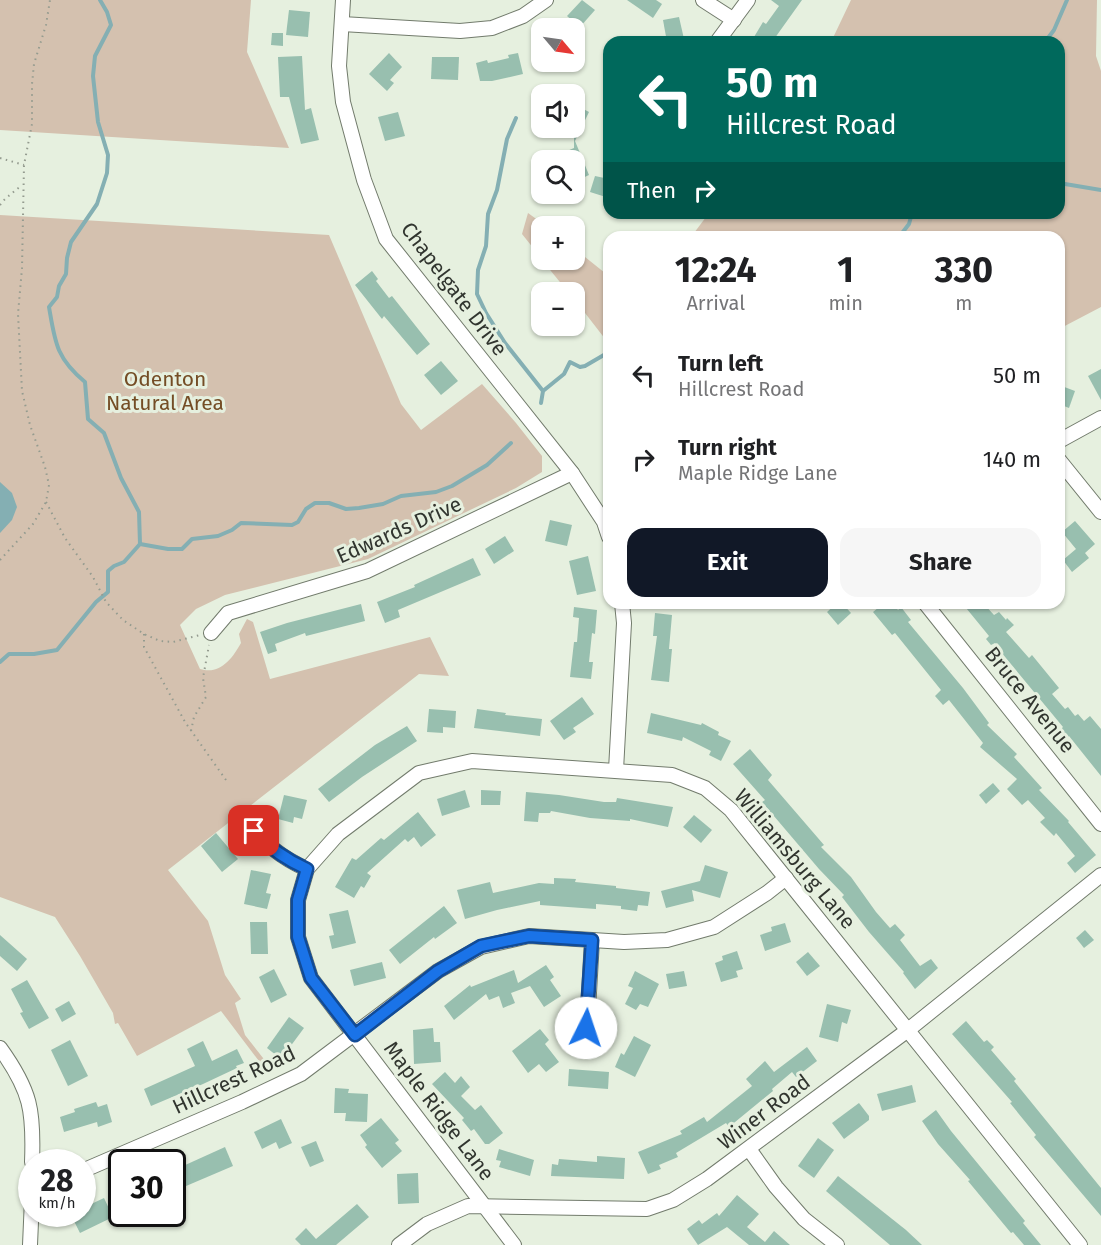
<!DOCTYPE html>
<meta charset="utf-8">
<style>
:root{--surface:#fff;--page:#f6f6f6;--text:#202124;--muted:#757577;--accent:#111827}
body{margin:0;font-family:"Fira Sans",sans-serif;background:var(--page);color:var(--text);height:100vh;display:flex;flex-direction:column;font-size:22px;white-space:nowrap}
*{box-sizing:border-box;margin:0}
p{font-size:20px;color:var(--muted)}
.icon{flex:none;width:33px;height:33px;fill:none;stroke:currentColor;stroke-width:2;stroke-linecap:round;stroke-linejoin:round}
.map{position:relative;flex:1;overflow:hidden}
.details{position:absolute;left:603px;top:231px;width:462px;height:378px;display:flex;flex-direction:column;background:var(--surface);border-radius:18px;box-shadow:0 2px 4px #0004}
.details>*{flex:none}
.hud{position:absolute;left:603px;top:36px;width:462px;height:183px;border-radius:18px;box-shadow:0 2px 4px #0004;background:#00695c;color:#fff;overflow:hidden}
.needle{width:39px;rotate:119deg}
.tools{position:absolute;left:531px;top:18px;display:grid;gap:12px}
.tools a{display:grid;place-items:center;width:54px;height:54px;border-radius:12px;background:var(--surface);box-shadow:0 2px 4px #0004;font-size:30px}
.speed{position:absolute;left:18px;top:1149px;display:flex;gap:12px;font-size:30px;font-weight:700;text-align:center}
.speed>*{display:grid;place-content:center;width:78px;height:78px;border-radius:50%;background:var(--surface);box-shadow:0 2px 4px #0004;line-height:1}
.speed small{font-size:15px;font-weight:400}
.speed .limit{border:3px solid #111;border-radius:9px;background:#fff;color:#111}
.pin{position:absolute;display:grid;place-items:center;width:51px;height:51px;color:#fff;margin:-26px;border-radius:12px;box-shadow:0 3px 9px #0006}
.me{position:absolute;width:66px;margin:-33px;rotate:4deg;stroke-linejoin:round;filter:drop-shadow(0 0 4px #0008)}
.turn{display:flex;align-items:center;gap:21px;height:126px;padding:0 24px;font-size:27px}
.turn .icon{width:78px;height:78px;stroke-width:2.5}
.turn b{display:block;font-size:42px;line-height:51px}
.then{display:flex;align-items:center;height:57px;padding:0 24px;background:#0003;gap:12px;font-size:22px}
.eta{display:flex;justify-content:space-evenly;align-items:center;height:102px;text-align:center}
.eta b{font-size:36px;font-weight:700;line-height:42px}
.button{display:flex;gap:12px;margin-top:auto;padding:12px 24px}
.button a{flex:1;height:69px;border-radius:18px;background:var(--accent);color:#fff;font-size:24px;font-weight:700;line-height:69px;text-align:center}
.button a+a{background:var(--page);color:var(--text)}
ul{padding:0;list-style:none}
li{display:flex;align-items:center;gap:18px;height:84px;padding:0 24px}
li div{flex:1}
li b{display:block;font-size:22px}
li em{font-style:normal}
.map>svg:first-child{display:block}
.green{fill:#d4c1af}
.water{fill:#84afb3}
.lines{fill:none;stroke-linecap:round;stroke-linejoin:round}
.stream{stroke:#84afb3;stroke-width:4}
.building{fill:#98bfaf}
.street-casing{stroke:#727b6c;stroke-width:16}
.path{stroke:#949b8f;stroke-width:2;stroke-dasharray:1.5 4.5;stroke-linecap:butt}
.street{stroke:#fff;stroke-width:14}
.route-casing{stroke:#114b97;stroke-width:15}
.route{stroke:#1a73e8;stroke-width:10}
.labels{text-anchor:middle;stroke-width:6;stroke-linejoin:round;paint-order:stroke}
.street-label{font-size:21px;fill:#31352f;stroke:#e6f0df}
.park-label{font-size:21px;fill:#744d25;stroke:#e6f0df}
</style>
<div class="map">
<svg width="1101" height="1245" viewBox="0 0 1101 1245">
<rect width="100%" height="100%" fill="#e6f0df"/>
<!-- green -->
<g class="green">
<polygon points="0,0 251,0 247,52 289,148 0,130"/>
<polygon points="851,0 1097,0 1096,56 1101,71 1101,307 1059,329 1059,237 691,237 709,213 1059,213 1059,42 831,42"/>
<polygon points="528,213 546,226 542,226 542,259 522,234"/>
<path d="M0,215L329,235L401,404L421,430L482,384L516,423L542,456V472L516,488L368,559L225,595L196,609L180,625L200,669C220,675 232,659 241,643L239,634L247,619L253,622L270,679L430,637L449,676L419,674L168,870L208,921L225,975L241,999L235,1003L245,1035L274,1072L268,1073L221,1011L137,1056L118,1023L115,1024L113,1013L80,956L55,917L0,897Z"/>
<polygon points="575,249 605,273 609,272 609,344 575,300 574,292 568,292 542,260 574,260"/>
</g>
<!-- water -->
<polygon class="water" points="0,482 12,493 17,507 12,520 0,533"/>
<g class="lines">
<!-- stream -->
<g class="stream">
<path d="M100,0L107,12L111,25L95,56L93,76L98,122L108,155L107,173L97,204L71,242L67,258L66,274L59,286L57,297L49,307C55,342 56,358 85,382L88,419L104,433L121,478L139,512L140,544"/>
<polyline points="1045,42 1054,30 1067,0"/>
<polyline points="516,118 507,139 497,190 488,214 486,246 478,270 477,294 486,313 505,343 543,391"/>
<polyline points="1059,183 1101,190"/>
<polyline points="899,237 909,224 912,213"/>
<polyline points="541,403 543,391 564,374 570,362 580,367 585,366 609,352"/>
<polyline points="0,662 9,654 34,654 57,650 96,602 108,592 108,571 114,566 124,562 140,544 168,549 182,549 192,539 218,536 232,530 241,523 292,525 298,522 306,509 315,503 329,503 346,509 359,508 383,504 401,496 436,492 452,486 487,465 511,443"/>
</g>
</g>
<!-- building -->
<g class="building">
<polygon points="582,0 595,10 580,27 567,16"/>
<polygon points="627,0 656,0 662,4 653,18"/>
<polygon points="771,0 802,0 772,42 751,42 763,22 766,24 779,6"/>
<polygon points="289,10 310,12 308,37 286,35"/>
<polygon points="679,17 684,39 667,42 663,20"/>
<polygon points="272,33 283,33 283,46 271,45"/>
<polygon points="389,53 402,67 390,80 394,83 387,91 369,74"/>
<polygon points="518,53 523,74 492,81 480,81 476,63 487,60 488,63 509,58 508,55"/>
<polygon points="302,56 305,110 311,108 319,140 301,144 289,97 280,97 278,57"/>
<polygon points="432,57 459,57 458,80 431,79"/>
<polygon points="574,104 589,112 575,141 589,175 574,182 574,160 546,160 574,148"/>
<polygon points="398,112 405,136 385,141 378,117"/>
<polygon points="595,176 609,179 609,198 590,192"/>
<polygon points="372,271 378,279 376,281 389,298 392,296 430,344 417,355 384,316 382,319 355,285"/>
<polygon points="441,361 458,381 441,395 424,375"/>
<polygon points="1101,369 1101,400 1088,376"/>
<polygon points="1059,385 1075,391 1069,408 1059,404"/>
<polygon points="550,520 572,525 567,546 545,541"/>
<polygon points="1075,521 1095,544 1085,553 1089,558 1072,572 1063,560 1076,549 1062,532"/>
<polygon points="505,536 514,551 494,564 485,549"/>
<polygon points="588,556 596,591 577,595 569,561"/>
<polygon points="473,558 481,575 398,610 400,617 385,623 377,602 415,587 414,585"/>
<polygon points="837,603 842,603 851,613 838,625 827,612"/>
<polygon points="884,603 893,603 898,610 901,607 911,620 908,622 963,688 989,723 987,725 1017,754 1014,757 1042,788 1039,790 1069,821 1068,822 1096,855 1075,873 1067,863 1075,856 1056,833 1054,836 1040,822 1045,818 1028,800 1022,805 1007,789 1017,779 980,747 983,743 949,700 943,705 935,696 941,690 895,633 892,635 873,612"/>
<polygon points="962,603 983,603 994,615 999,612 1006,620 1007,618 1014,625 1006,632 1029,658 1032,655 1059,688 1052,694 1065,709 1068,707 1075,716 1078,714 1084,721 1090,716 1101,729 1101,776 1069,736 1067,738 1060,730 1063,727 1001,652 1002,651 995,643 991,645 986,639 989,636"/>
<polygon points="361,604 365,621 306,636 305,633 275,644 277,651 268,654 260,632 287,623"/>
<polygon points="574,607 597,610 595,634 592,633 589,662 593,662 591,679 570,677 574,642 577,642 579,618 573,617"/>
<polygon points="655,613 672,615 669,649 672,649 669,682 651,680 657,636 653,636"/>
<polygon points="582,697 594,714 573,728 576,732 564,740 550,721"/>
<polygon points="429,709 456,711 455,728 443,727 443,733 427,732"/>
<polygon points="477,709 506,713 505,715 542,719 540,736 474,728"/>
<polygon points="651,713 701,725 702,723 719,732 718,735 731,741 721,761 709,755 711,751 683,737 682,741 647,733"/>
<polygon points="407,726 417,741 362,777 329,802 318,789 375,745"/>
<polygon points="750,749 772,775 768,780 824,845 821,847 851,877 876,912 890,928 895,924 905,935 900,940 920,966 931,959 938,968 915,989 903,973 904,972 869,932 842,897 844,895 819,869 762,802 765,800 733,764"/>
<polygon points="993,783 1000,791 986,804 979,795"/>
<polygon points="465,790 470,807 442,816 437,799"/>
<polygon points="481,790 501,791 500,805 481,805"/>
<polygon points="526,792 559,795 604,802 616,802 617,798 673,807 668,827 630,819 630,821 590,818 551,811 550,813 539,813 538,822 524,821"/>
<polygon points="284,795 307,800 302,819 294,817 293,823 278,819"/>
<polygon points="418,812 436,835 421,847 414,837 408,842 405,839 367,873 371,876 364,888 361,886 354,898 335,887 352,858 356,860 381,838 384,840"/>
<polygon points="694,815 712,830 701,843 683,827"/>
<polygon points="216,833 238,859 222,872 201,846"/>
<polygon points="705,865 728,872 720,898 692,890 694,901 666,908 661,891 700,881"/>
<polygon points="251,870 271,874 266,893 271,894 267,909 244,904"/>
<polygon points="554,878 576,879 575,882 616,886 616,888 650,892 648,906 638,905 637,911 621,909 621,906 596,904 596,909 540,905 540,901 497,910 465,919 457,890 490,882 493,893 539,883 554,884"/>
<polygon points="444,906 457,923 435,939 434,937 400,964 389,950"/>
<polygon points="348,910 356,943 332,949 329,936 334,935 329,914"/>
<polygon points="250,922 267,922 268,954 251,954"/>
<polygon points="785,923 791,942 765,951 760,935 772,931 771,927"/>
<polygon points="1085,930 1094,940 1084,948 1076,938"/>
<polygon points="0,935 27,959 17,971 0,956"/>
<polygon points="737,951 743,969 736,971 738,977 721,982 715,963 723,960 722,956"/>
<polygon points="808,952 820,966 807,976 796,962"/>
<polygon points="382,962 386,978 354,986 350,970"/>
<polygon points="546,965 554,977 550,980 561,996 544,1007 530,986 511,993 515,1003 503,1008 499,996 489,1000 486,994 454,1020 444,1006 470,985 471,987 514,970 518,983"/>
<polygon points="274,969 287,995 271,1003 259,977"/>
<polygon points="635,971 659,984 648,1007 640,1004 636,1010 625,1004 633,988 628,986"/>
<polygon points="684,971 687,986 669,989 666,974"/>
<polygon points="27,980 49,1018 29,1029 20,1013 23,1012 11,989"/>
<polygon points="69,1001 76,1014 62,1022 55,1009"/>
<polygon points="827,1004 851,1010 847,1024 842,1022 838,1042 819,1037"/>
<polygon points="289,1017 304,1028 281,1059 267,1048"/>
<polygon points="966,1021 984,1042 987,1040 994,1047 991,1050 1016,1079 1014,1081 1101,1188 1101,1216 1034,1137 1036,1135 1010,1103 1012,1102 952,1034"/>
<polygon points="433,1028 434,1042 440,1042 441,1062 414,1064 413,1030"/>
<polygon points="540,1029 549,1040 545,1044 559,1062 546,1072 539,1064 528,1073 512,1051"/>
<polygon points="634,1036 651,1045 635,1077 615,1067 621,1053 624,1055"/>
<polygon points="70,1040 88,1076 68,1086 51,1050"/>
<polygon points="203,1041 212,1061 237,1049 244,1063 236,1066 237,1068 203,1084 151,1106 144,1089 195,1066 187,1049"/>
<polygon points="807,1047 817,1061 796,1077 792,1072 772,1089 773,1091 729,1127 726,1123 676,1153 678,1157 659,1165 661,1169 648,1174 638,1152 682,1134 680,1131 704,1117 707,1122 752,1086 746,1079 765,1061 774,1072"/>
<polygon points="569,1069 609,1072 608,1089 568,1086"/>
<polygon points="445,1072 455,1083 461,1076 470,1087 461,1096 475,1110 481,1105 503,1133 489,1144 485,1144 474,1129 471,1131 462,1120 464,1118 432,1084"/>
<polygon points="912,1085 916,1102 882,1111 877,1094"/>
<polygon points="335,1088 349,1089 348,1093 368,1094 367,1122 345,1121 346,1113 334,1113"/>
<polygon points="96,1102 98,1107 107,1104 112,1122 98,1127 97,1122 64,1132 60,1117 75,1112 74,1109"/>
<polygon points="859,1103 869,1116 869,1120 844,1139 832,1123"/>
<polygon points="936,1110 951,1131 1025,1221 1023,1223 1041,1245 1024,1245 1013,1232 1011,1233 968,1181 970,1180 938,1144 922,1121"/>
<polygon points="381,1118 399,1140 395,1143 402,1151 382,1168 365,1147 367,1145 360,1135"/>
<polygon points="281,1119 292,1143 279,1149 276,1142 262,1149 254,1132"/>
<polygon points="818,1138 834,1150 814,1178 798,1166"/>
<polygon points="316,1141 324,1161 310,1167 301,1147"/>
<polygon points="225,1147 233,1166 172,1192 172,1171"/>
<polygon points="499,1149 534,1160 530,1176 499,1167 501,1161 496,1160"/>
<polygon points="597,1156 625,1158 624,1179 551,1176 552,1164 558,1165 559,1159 597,1162"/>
<polygon points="418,1173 419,1203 398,1204 397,1174"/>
<polygon points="838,1176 906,1230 922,1245 890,1245 826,1191"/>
<polygon points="737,1195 759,1214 747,1227 765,1242 774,1231 790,1245 749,1245 727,1227 698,1245 687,1229 699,1220 702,1224 717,1213 719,1216"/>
<polygon points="104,1198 113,1217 80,1233 73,1219 89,1211 87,1206"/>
<polygon points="357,1204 369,1217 336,1245 301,1245 295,1239 306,1228 316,1239"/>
</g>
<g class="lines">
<!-- street casing -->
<g class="street-casing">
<g id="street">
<polyline points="343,0 339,66 343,102 364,180 386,239 572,473 604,522 609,537"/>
<polyline points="703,0 734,20"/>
<polyline points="342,24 460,31 492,28 523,16 546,0"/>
<polyline points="717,42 748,0"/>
<polyline points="1059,441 1101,418"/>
<polyline points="1059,460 1101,512"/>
<polyline points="925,603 1101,824"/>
<polyline points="211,633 228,613 367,571 572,473"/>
<polyline points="616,770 624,623 622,603"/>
<path d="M243,820C262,841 281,858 307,869"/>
<polyline points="587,1028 592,940"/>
<path d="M0,1048C31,1091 34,1111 32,1162"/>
<polyline points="749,1149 776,1187 804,1219 837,1245"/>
<polyline points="82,1171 242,1102 301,1074 438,971 481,947 529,936 624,942 667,940 714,927 767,893 786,878"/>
<polyline points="30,1245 32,1199"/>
<polyline points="399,1245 427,1224 468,1206 647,1209 673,1200 707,1179 908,1030 1101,875"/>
<polyline points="514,1245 311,978 298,937 298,900 307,869 338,834 419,773 472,761 672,775 705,788 731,810 1080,1245"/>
</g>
</g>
<!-- path -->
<g class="path">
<polyline points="0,158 24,165"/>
<polyline points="0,205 5,199 22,185"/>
<polyline points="46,502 65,538 93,577 106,602 123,620 144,634 160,641 173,642 200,635"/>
<polyline points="0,560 33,524 46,502 49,485 45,467 30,425 22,391 18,314 22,268 24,165 32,124 32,84 34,64 46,25 50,0"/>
<polyline points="144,634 144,647 185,722 226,780"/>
<polyline points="191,731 194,717 206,697 203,678 209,645"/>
</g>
<!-- street -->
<use href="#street" class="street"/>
</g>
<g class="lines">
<!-- route casing -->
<g class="route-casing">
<path id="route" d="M254,831C269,848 287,860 307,869L298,900V937L311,978L355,1035L438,971L481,946L529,936L592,940L586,1028"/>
</g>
<!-- route -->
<use href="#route" class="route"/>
</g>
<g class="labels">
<!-- street labels -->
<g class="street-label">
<text transform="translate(454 289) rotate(53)" y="7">Chapelgate Drive</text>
<text transform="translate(399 530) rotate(-24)" y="7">Edwards Drive</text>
<text transform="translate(1030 700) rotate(51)" y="7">Bruce Avenue</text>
<text transform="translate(795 859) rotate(50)" y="7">Williamsburg Lane</text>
<text transform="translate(234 1080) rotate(-25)" y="7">Hillcrest Road</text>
<text transform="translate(439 1111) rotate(53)" y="7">Maple Ridge Lane</text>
<text transform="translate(764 1112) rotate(-37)" y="7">Winer Road</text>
</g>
<!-- park labels -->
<g class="park-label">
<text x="165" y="386">Odenton<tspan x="165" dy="24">Natural Area</tspan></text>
</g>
</g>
</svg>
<div class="tools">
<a><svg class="needle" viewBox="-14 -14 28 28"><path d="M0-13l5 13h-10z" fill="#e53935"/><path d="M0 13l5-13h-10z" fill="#757577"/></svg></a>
<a><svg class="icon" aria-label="sound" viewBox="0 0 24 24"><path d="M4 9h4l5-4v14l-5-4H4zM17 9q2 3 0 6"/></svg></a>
<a><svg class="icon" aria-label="search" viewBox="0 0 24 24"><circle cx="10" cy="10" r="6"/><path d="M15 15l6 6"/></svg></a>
<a>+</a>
<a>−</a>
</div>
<div class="speed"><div>28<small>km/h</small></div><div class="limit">30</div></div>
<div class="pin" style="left:254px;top:831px;background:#d93025"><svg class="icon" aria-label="arrive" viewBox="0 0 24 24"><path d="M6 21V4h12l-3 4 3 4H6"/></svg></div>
<svg class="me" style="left:586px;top:1028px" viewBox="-20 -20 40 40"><circle r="19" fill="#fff"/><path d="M0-13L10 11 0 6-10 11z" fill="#1a73e8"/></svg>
<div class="hud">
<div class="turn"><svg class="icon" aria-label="left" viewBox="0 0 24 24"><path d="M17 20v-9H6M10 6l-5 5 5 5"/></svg><div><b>50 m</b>Hillcrest Road</div></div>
<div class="then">Then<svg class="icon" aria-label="right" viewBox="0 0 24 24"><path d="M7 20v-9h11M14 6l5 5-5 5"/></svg></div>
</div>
<section class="details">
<div class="eta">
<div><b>12:24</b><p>Arrival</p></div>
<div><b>1</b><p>min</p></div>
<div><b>330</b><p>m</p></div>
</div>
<ul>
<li><svg class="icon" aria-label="left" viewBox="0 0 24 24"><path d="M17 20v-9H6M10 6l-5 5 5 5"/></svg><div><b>Turn left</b><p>Hillcrest Road</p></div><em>50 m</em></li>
<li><svg class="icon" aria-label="right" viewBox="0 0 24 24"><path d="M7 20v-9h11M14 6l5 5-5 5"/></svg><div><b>Turn right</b><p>Maple Ridge Lane</p></div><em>140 m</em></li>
</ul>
<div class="button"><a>Exit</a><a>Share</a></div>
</section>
</div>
